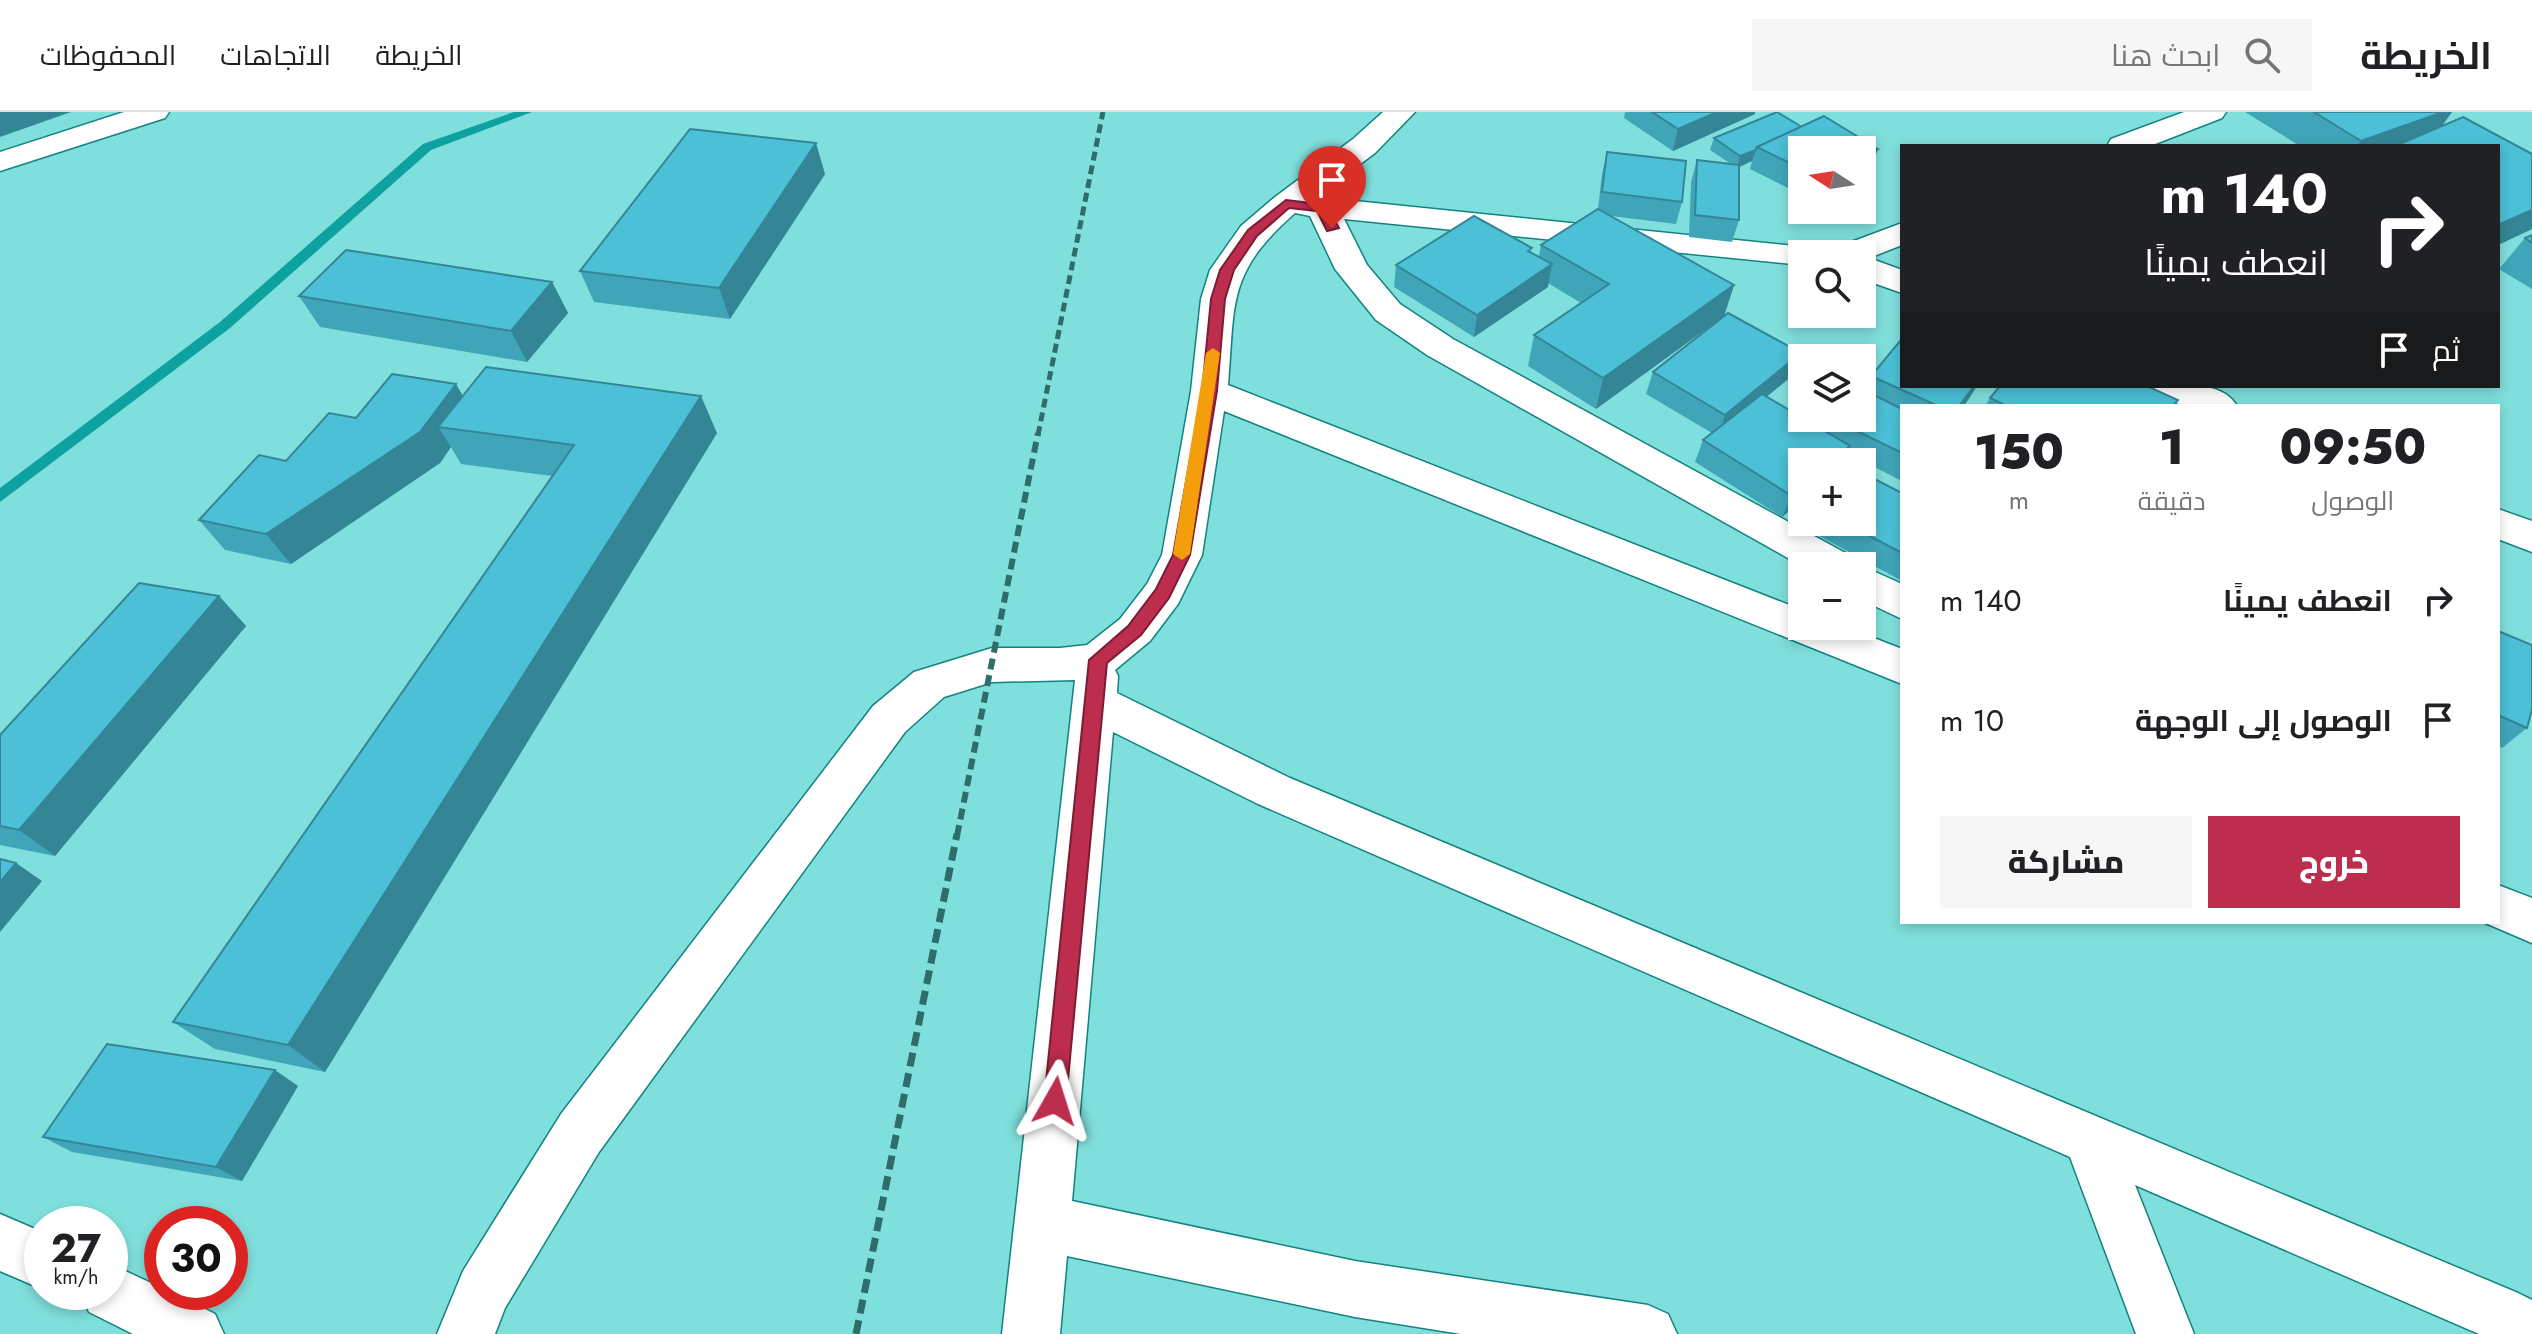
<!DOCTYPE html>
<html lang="ar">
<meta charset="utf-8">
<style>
:root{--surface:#fff;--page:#f6f6f6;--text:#202124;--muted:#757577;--line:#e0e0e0;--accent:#bd2d4e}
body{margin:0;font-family:Jost,Cairo,sans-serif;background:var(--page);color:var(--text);direction:rtl;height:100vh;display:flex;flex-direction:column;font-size:30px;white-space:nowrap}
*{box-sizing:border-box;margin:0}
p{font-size:26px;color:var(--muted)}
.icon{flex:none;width:44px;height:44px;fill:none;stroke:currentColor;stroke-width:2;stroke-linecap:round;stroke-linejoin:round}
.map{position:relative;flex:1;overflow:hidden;direction:ltr}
.drawer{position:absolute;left:1900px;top:292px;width:600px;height:520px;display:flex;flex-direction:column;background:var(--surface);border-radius:0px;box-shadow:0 4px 12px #0003;direction:rtl}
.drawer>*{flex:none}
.top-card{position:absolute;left:1900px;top:32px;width:600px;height:244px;border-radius:0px;box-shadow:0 4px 12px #0003;direction:rtl;background:#202124;color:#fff;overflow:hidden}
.needle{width:52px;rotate:282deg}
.fabs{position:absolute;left:1788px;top:24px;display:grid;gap:16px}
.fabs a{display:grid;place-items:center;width:88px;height:88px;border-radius:0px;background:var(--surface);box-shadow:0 4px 12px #0003;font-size:40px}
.speed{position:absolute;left:24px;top:1094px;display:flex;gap:16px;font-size:40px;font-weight:700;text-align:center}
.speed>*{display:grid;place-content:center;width:104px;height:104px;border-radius:50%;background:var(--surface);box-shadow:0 4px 12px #0003;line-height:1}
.speed small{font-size:20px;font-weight:400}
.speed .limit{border:12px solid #d22;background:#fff;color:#111}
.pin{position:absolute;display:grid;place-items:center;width:68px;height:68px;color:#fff;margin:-82px -34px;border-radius:50% 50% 50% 0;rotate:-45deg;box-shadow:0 0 8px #0007}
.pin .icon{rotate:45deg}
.me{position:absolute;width:88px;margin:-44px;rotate:6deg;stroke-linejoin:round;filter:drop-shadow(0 0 6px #0008)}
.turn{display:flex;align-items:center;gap:28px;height:168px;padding:0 40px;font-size:36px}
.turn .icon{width:104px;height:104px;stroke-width:2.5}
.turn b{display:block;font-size:56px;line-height:68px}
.then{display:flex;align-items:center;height:76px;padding:0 40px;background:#0003;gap:16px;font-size:30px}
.eta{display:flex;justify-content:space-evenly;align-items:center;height:136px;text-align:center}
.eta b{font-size:48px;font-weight:800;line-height:56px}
.primary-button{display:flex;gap:16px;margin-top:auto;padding:16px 40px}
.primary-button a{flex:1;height:92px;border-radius:0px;background:var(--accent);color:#fff;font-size:32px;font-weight:800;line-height:92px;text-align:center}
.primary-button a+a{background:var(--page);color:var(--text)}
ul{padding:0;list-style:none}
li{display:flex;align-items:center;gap:24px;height:120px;padding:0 40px}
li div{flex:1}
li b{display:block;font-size:30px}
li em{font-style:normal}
header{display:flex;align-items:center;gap:48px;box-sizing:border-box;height:112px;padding:0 40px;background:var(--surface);border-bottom:2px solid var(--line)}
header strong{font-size:38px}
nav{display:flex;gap:44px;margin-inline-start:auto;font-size:28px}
.search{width:560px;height:72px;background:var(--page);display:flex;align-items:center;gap:20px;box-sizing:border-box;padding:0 28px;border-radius:0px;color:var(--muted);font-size:30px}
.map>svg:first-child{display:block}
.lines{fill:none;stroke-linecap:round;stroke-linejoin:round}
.stream{fill:#0da19f;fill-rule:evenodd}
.minor-casing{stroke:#128382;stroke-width:3}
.major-casing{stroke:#128382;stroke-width:3}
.minor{fill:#fff;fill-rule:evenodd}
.major{fill:#fff;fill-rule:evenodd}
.rail-far2{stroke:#2e6d6b;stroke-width:5;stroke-dasharray:9 5;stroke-linecap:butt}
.rail-far1{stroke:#2e6d6b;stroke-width:6;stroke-dasharray:11 6;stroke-linecap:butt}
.rail{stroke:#2e6d6b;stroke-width:7;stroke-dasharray:14 7;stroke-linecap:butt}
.wall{fill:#40a5b9}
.shaded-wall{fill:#348696}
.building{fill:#4bc0d7;stroke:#348696;stroke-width:2}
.route{fill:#bd2d4e;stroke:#7b1d33;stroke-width:2}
.slow{fill:#f59e0b}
</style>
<header>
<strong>الخريطة</strong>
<div class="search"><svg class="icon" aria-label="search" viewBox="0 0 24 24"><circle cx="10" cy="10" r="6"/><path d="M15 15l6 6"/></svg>ابحث هنا</div>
<nav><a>الخريطة</a><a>الاتجاهات</a><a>المحفوظات</a></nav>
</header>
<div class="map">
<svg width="2532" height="1222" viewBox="0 0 2532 1222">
<rect width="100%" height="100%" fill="#7fdfdc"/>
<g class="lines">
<!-- stream -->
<polygon class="stream" points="514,0 532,0 431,38 230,216 0,390 0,376 220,210 423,32"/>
<!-- minor casing -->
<g class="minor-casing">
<g id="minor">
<path d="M1383,0H1415L1375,41L1316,85L1814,136L1818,142H1802V153L1344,107L1367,153L1400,192L1453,227L1849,443L1855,454H1802L1427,243L1376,208L1335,157L1310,104L1295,101C1227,161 1235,189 1228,273L1802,498V514H1843L1902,537V572L1224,299L1202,443L1178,492L1150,529L1115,558L1118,564L1117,581L1290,666L2518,1181L2532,1188V1222H2479L2135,1073L2194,1222H2136L2070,1045L1258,692L1113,620L1072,1089L1355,1149L1648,1193L1668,1202L1677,1222H1461L1355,1205L1067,1144L1060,1222H1002L1075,568L992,570L944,585L905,620L599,1040L505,1196L495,1222H437L463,1159L561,1002L873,594L914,560L992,536H1060L1087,533L1120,507L1147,472L1162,443L1191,279L1201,187L1210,158L1241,114L1275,85L1353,27Z"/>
<polygon points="2184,0 2226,0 2222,6 2150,34 2107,34 2111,27"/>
<polygon points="1902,111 1902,133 1869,146 1902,158 1902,181 1862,167 1862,142 1833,142 1838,135"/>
<path d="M2153,274C2180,274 2221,267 2237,294C2210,294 2169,301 2153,274Z"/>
<polygon points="2498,397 2532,409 2532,440 2498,427"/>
<polygon points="1861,454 1862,454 1902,472 1902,507 1862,488"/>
<polygon points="2498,773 2532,786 2532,831 2483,810 2498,810"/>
<polygon points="0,1102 42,1120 42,1177 0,1159"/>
<polygon points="110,1152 162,1176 162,1180 171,1180 215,1202 224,1222 133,1222 89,1200 81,1180 110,1180"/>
</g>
</g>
<!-- major casing -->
<g class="major-casing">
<polygon id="major" points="124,0 169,0 165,6 0,59 0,40"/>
</g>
<!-- minor -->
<use href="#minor" class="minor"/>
<!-- major -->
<use href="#major" class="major"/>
<!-- rail-far2 -->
<polyline class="rail-far2" points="1038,323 1103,0"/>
<!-- rail-far1 -->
<polyline class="rail-far1" points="957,724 1038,321"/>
<!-- rail -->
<polyline class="rail" points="856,1222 957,722"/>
</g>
<!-- wall -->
<g class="wall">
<polygon points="1625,0 1755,0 1755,2 1673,39 1624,6"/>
<polygon points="1777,0 1802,15 1824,4 1878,37 1870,59 1862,62 1862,38 1802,38 1802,83 1750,57 1752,49 1739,55 1739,108 1732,130 1689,125 1691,70 1697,48 1731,52 1710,38 1714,26"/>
<polygon points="2245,0 2452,0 2442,14 2463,5 2532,42 2532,117 2498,133 2498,34 2300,34"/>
<polygon points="1607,40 1682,90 1676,112 1611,104 1734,173 1724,204 1596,297 1528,254 1534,223 1581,191 1548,171 1548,175 1474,225 1394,175 1396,153 1531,141 1539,145 1541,133 1598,97 1602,62"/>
<polygon points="825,62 730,207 594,190 580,159"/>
<polygon points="2532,123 2532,177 2499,157 2525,126"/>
<polygon points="552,170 568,201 527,250 320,215 299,184"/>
<polygon points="1801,241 1793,263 1767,284 1822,317 1827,306 1862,306 1864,278 1871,264 1902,274 1977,274 1964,294 1902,294 1902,369 1847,341 1802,350 1802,388 1782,405 1695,350 1703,328 1712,321 1646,282 1653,260"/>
<polygon points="463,284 717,321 325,960 215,937 173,910 552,364 461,352 451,335 440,351 291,452 225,438 199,408 286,349 356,306"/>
<polygon points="1990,286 2174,294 1985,294"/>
<polygon points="1902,381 1902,469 1816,422 1822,410 1862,410"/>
<polygon points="219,484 246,514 55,744 0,733 0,623"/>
<polygon points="2498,519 2527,616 2502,636 2498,634"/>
<polygon points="298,974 242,1069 72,1040 43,1025"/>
</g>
<!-- shaded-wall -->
<g class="shaded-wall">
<polygon points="0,0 71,0 0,25"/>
<polygon points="1717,0 1755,0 1755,2 1673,39 1678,17"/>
<polygon points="2443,0 2452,0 2433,26 2411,34 2358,34 2361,29"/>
<polygon points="816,31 825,62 730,207 719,176"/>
<polygon points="1878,37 1870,59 1862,62 1862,44"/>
<polygon points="1756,38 1752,49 1737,56 1740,44"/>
<polygon points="2532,98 2532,117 2498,133 2498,115 2500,112"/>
<polygon points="1552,152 1548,175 1474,225 1477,203"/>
<polygon points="552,170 568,201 527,250 511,219"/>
<polygon points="1734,173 1724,204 1596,297 1603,266"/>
<polygon points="1801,241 1793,263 1718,325 1725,303"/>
<polygon points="456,272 474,303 438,315 451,335 440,351 291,452 266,422"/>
<polygon points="1974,274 1977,274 1964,294 1959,294"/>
<polygon points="701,284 717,321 325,960 288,933"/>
<polygon points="1850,334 1843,350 1831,350"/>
<polygon points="1802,375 1802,388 1782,405 1792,384"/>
<polygon points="219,484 246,514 55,744 19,718"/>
<polygon points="16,751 42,769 0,820 0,770"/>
<polygon points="275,958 298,974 242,1069 216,1055"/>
</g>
<!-- building -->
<g class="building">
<polygon points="1652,0 1717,0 1678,17"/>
<polygon points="1777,0 1802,15 1757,35 1756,38 1740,44 1714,26"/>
<polygon points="2314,0 2443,0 2361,29"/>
<polygon points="1824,4 1878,37 1862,44 1862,38 1802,38 1802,57 1757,35"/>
<polygon points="2463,5 2532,42 2532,98 2500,112 2498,111 2498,34 2395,34"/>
<polygon points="690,17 816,31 719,176 580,159"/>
<polygon points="1607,40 1686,49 1682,90 1602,80"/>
<polygon points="1697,48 1739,53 1739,108 1695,103"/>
<polygon points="1598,97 1734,173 1603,266 1534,223 1609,172 1541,133"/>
<polygon points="1474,104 1532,136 1528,139 1552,152 1477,203 1396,153"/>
<polygon points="2532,123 2532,131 2525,126"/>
<polygon points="346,138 552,170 511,219 299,184"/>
<polygon points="1728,201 1801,241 1725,303 1653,260"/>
<polygon points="1900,229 1902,229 1902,274 1974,274 1959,294 1938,294 1871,264"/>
<polygon points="486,255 701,284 288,933 173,910 574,333 438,315"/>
<polygon points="392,262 456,272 420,320 266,422 199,408 259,343 286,349 329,301 356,306"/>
<polygon points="2000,274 2147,274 2178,288 2173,294 2007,294 1990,286"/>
<polygon points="1862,277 1902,297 1902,341 1830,306 1862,306"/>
<polygon points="1762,282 1850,334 1831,350 1802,350 1802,375 1792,384 1703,328"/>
<polygon points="1863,361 1902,381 1902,441 1843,410 1862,410"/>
<polygon points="139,471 219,484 19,718 0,714 0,623"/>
<polygon points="2498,519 2532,533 2532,597 2527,616 2498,603"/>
<polygon points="0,747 16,751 0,770"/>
<polygon points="107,932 275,958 216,1055 43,1025"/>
</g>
<!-- route -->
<polygon class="route" points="1286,88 1327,93 1339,116 1327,119 1317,99 1289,96 1257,124 1234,158 1225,187 1217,279 1190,443 1169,486 1141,523 1107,551 1066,989 1063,996 1055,999 1047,996 1044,989 1089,548 1128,514 1156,477 1173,443 1202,279 1211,187 1220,158 1248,118"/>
<!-- slow -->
<polygon class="slow" points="1213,236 1220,241 1190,442 1182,448 1173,442 1206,241"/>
</svg>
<div class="fabs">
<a><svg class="needle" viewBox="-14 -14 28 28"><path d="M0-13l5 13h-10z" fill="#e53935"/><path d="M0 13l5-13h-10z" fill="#757577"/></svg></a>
<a><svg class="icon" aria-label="search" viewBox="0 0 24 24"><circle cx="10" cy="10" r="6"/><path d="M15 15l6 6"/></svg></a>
<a><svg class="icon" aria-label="layers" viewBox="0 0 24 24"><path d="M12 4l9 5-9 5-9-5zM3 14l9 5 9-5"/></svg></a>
<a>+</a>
<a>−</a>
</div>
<div class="speed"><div>27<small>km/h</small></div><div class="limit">30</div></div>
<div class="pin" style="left:1332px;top:116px;background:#d93025"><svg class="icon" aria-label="arrive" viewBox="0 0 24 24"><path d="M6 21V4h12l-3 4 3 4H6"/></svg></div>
<svg class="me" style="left:1055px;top:989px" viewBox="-20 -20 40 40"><path d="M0-17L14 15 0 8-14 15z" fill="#bd2d4e" stroke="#fff" stroke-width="4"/></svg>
<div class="top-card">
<div class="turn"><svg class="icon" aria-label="right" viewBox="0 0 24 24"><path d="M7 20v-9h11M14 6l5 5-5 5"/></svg><div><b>140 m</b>انعطف يمينًا</div></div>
<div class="then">ثم<svg class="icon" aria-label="arrive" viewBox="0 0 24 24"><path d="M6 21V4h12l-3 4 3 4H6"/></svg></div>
</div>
<section class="drawer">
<div class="eta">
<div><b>09:50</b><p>الوصول</p></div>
<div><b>1</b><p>دقيقة</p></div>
<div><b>150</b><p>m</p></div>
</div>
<ul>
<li><svg class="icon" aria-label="right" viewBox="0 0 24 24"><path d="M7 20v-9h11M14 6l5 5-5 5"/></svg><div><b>انعطف يمينًا</b></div><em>140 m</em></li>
<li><svg class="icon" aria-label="arrive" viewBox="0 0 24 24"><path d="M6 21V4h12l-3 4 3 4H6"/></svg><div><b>الوصول إلى الوجهة</b></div><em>10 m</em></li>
</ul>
<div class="primary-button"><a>خروج</a><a>مشاركة</a></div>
</section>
</div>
